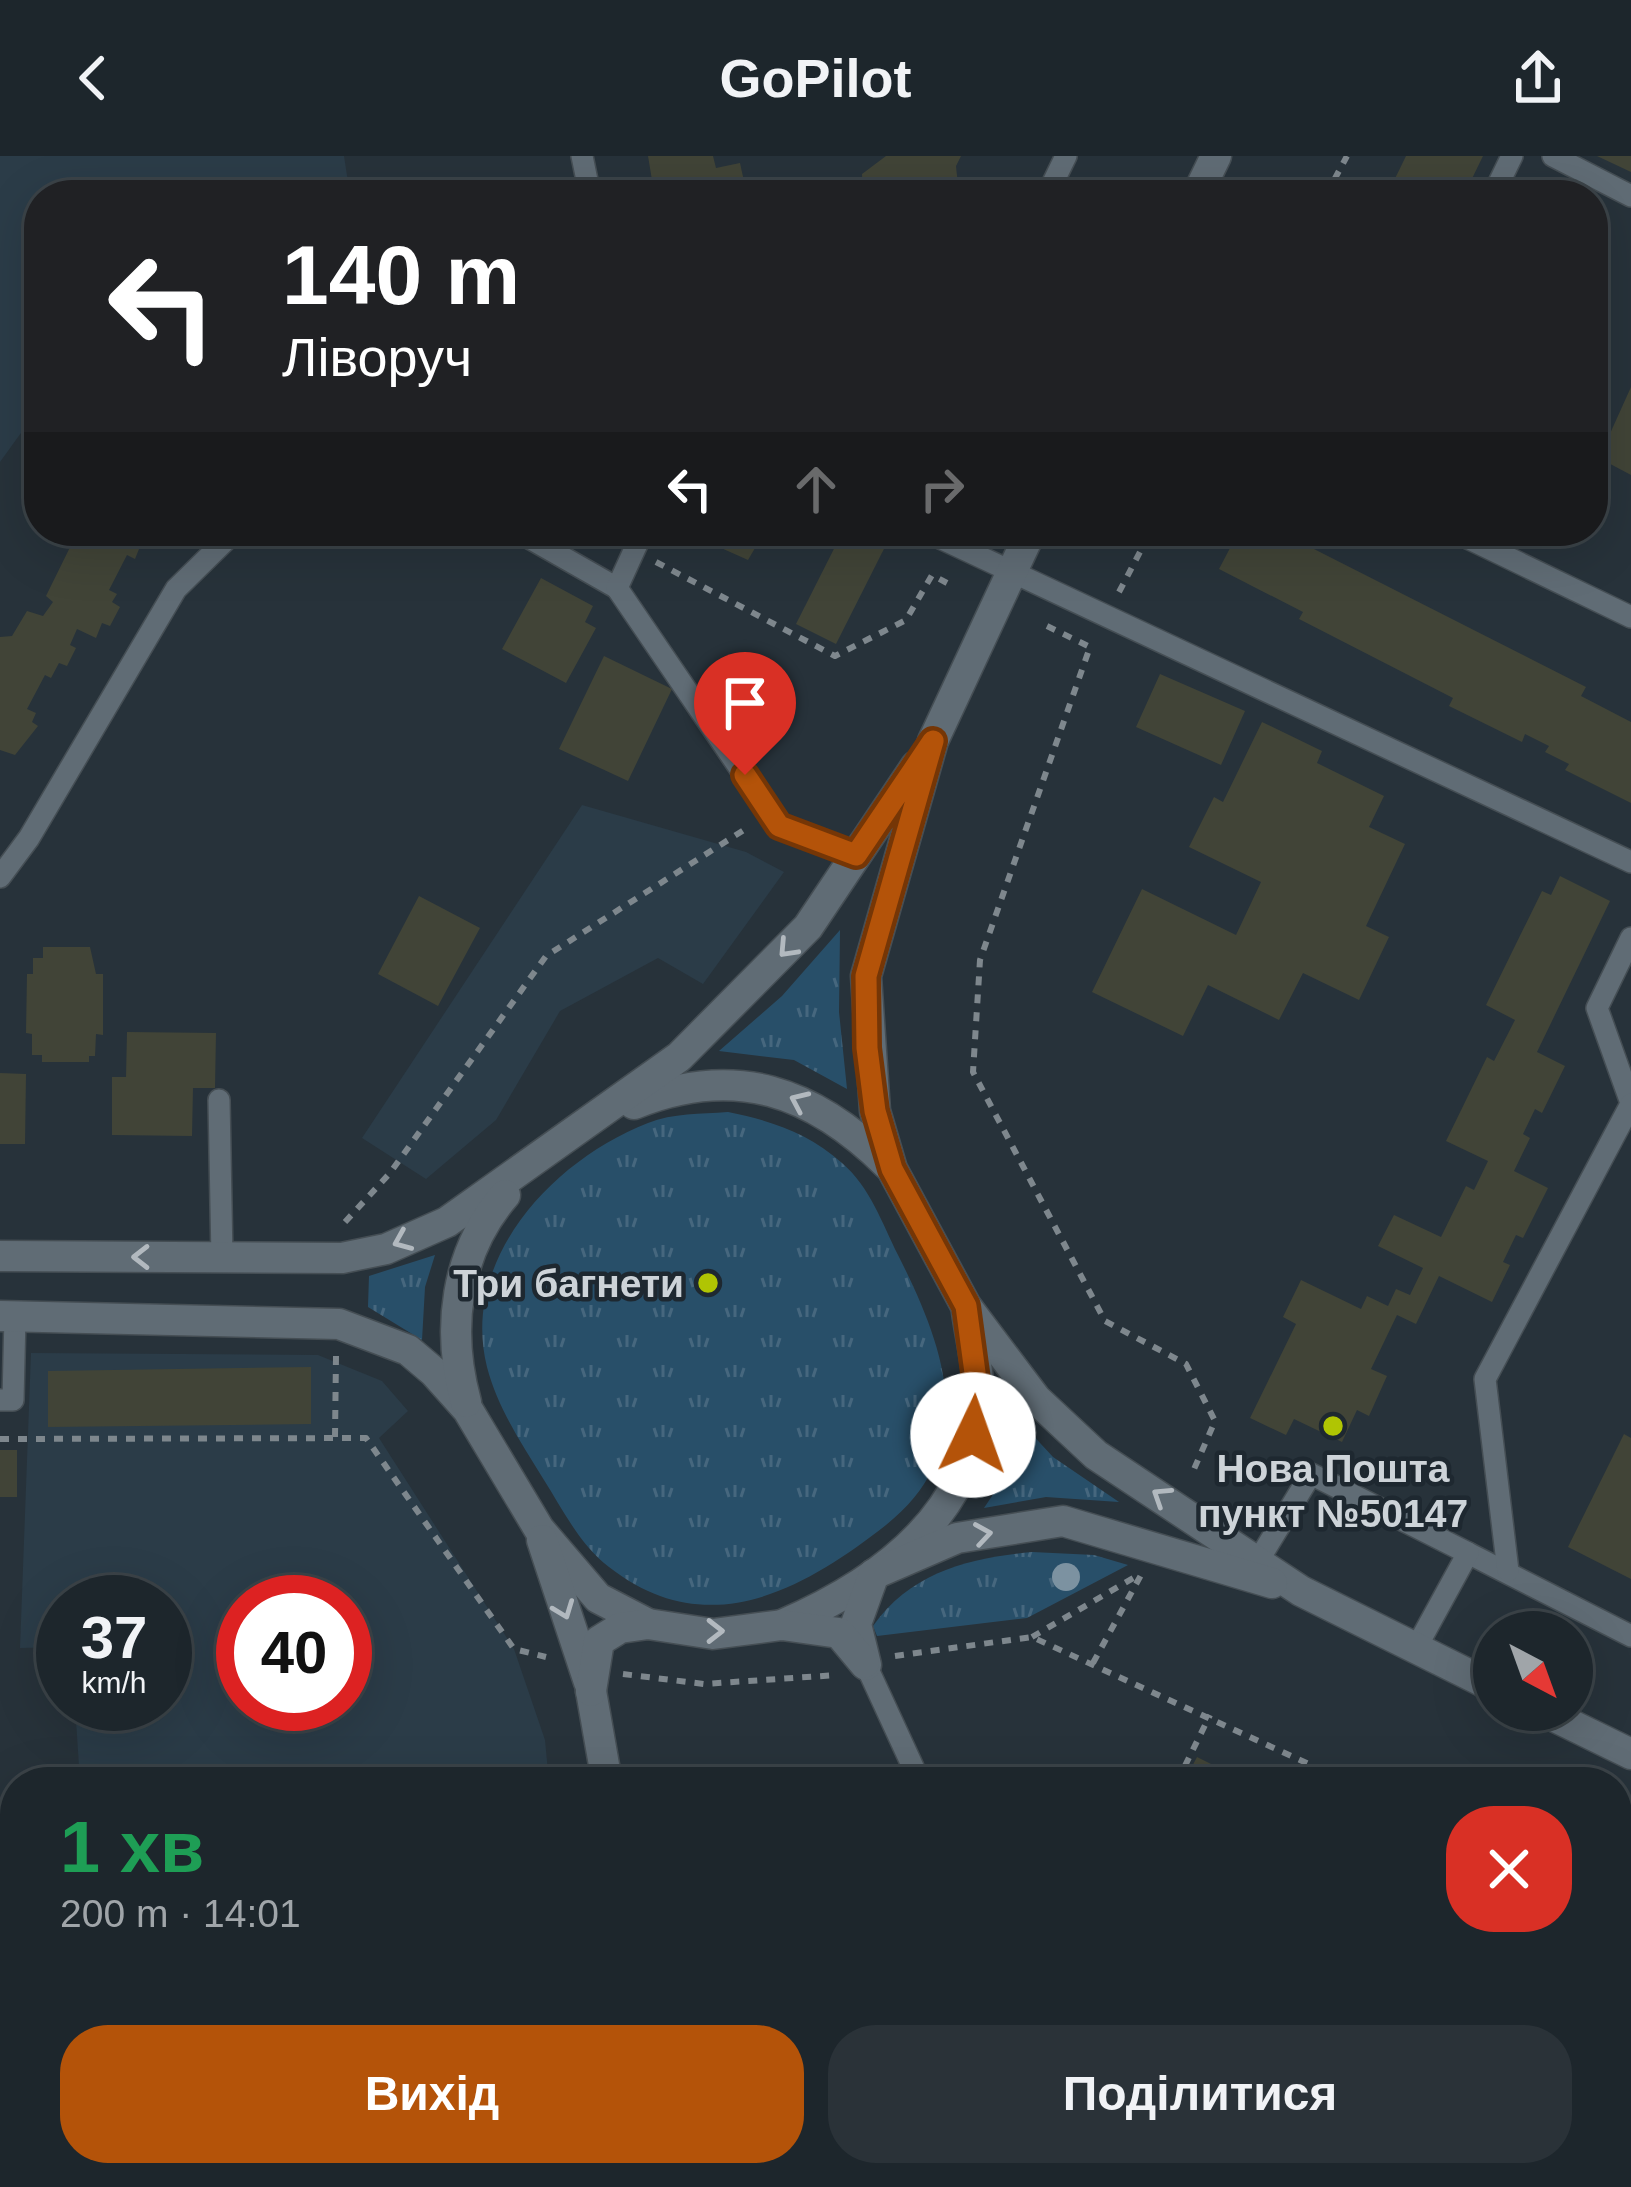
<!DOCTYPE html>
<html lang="uk">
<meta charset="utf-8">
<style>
:root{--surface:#1d262c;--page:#2a3238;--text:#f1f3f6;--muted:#a0a5a9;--line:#3b4348;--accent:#b45309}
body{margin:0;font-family:Helvetica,sans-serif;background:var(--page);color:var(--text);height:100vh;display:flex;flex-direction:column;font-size:45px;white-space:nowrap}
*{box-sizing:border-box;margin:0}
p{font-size:39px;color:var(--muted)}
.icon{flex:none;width:66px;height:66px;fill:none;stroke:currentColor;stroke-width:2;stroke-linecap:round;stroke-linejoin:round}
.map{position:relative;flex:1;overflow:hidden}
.side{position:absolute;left:0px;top:1611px;width:1632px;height:420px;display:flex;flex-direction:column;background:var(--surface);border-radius:48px 48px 0 0;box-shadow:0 12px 48px #0002,0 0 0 3px var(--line)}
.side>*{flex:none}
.guide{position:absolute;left:24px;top:24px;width:1584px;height:366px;border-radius:48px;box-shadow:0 12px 48px #0002,0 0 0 3px var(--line);background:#202124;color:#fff;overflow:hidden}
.needle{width:78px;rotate:139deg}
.tools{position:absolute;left:1473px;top:1455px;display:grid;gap:24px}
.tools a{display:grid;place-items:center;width:120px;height:120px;border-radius:50%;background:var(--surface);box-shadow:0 12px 48px #0002,0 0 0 3px var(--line);font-size:60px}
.speed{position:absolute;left:36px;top:1419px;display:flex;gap:24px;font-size:60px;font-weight:700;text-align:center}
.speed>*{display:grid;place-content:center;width:156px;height:156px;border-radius:50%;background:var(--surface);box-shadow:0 12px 48px #0002,0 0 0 3px var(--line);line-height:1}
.speed small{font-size:30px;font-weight:400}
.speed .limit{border:18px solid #d22;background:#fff;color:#111}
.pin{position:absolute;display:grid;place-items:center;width:102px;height:102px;color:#fff;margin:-123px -51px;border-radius:50% 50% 50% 0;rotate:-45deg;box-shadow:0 0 12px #0007}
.pin .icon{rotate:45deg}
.me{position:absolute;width:132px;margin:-66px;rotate:3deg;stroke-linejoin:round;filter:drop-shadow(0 0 9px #0008)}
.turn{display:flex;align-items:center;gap:42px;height:252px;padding:0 60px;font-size:54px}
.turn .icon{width:156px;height:156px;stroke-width:2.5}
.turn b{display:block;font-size:84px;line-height:102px}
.lanes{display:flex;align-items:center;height:114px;padding:0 60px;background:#0003;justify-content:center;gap:60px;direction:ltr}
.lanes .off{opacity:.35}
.round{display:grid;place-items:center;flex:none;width:126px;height:126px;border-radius:48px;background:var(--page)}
.summary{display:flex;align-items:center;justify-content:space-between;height:204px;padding:0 60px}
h1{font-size:72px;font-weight:700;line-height:90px;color:#1e9e55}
.button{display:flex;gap:24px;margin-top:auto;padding:24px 60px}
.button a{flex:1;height:138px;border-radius:48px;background:var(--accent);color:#fff;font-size:48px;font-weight:700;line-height:138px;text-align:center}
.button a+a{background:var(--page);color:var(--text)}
header{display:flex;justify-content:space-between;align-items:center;height:156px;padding:0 60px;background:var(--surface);font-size:54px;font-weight:700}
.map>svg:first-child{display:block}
.built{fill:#2b3c48;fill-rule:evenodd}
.grass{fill:url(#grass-tufts)}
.building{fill:#414437}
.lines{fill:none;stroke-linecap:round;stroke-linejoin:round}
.service-casing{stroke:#454e54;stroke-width:24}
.minor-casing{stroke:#454e54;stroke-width:33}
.tertiary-casing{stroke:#454e54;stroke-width:33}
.path{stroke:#7e878d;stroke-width:6;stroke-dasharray:9 9;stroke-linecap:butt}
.service{stroke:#606c75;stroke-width:21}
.minor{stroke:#606c75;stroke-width:30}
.tertiary{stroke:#606c75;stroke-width:30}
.tree{fill:#7c92a1}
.oneway{stroke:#b2b9bf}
.route-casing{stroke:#753606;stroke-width:30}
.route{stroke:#b45309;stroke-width:21}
.poi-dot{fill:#b0c503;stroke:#1e2830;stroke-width:4.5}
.labels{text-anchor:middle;stroke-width:9;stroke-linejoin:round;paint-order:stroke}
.poi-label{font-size:39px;font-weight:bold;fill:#cdd3d8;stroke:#1e2830;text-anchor:end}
</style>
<header><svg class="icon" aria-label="back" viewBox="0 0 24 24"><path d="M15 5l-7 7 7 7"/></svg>GoPilot<svg class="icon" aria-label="share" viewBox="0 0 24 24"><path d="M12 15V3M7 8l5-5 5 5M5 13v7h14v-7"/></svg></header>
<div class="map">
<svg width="1631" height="2031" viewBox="0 0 1631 2031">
<defs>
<pattern id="grass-tufts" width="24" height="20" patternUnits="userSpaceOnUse" patternTransform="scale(3)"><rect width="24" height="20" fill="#284f69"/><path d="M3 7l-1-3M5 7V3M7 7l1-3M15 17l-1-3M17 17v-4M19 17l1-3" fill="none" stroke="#46677e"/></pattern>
</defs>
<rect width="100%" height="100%" fill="#27323a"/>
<!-- built -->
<g class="built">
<polygon points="0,0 344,0 350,39 39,39 39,252 0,306"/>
<polygon points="582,649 746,696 784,716 703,828 658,802 560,855 496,964 426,1023 362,982"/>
<path d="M31,1197L318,1199L382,1225L408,1255L379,1282L514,1493L545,1584L549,1626H80L75,1548H165V1446H63V1491L20,1492ZM243,1446H345V1548H243Z"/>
<polygon points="1617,1802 1631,1809 1631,2031 1326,2031 1333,2016 1617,2016"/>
</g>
<!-- grass -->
<g class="grass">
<polygon points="840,774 839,856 847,933 794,904 719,895 782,840"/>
<path d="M728,956C772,965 808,977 842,1007C870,1031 882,1067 898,1099C944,1190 983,1292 886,1369C803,1434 707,1488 609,1411C580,1389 563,1354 544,1324C522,1288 498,1253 487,1211C460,1103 553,1004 648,967C673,957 701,958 728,956Z"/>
<polygon points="435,1099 425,1131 422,1184 368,1151 369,1120"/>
<polygon points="1015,1260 1053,1301 1119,1346 1046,1341 984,1352 1002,1325"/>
<path d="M1032,1396L1094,1399L1128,1409L1027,1462L877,1480L873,1470C911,1416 969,1402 1032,1396Z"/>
</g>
<!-- building -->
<g class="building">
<polygon points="648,0 713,0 716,12 740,7 747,39 679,39 676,21 652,24"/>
<polygon points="886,0 961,0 956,10 959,39 863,39 862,18"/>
<polygon points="1406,0 1483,0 1464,39 1387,39"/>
<polygon points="1597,0 1631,0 1631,16"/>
<polygon points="1631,231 1631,319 1599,302"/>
<polygon points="78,375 157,375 149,390 141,388 135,403 127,399 109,434 117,438 112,446 120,451 110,470 102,467 96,482 77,473 70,489 76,492 67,510 59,507 51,522 45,519 27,553 36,557 32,566 38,570 15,599 0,594 0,481 12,480 27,455 43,460 53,446 46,440"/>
<polygon points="683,375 765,375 748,404"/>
<polygon points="843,375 893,375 836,488 796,468"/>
<polygon points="1239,375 1321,375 1312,392 1586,531 1581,540 1631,566 1631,647 1565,614 1569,608 1545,596 1549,590 1525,578 1522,586 1449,550 1453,542 1299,463 1303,456 1219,413"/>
<polygon points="541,422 593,450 585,466 596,472 566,527 502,493"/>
<polygon points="604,500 672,533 628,625 559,593"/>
<polygon points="1160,518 1245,555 1221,609 1136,571"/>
<polygon points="1262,566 1322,595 1317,607 1384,640 1369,671 1405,688 1366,770 1389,781 1359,844 1303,817 1279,864 1208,829 1183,880 1092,836 1142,733 1236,779 1261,726 1189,691 1214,641 1223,646"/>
<polygon points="1560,720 1610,745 1537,896 1565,910 1542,957 1535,953 1523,978 1530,982 1514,1015 1548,1032 1523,1082 1516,1079 1503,1106 1510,1109 1492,1146 1439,1120 1416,1168 1397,1159 1371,1213 1387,1220 1369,1260 1357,1254 1342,1286 1294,1263 1286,1279 1250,1262 1296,1168 1283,1161 1301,1124 1361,1153 1367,1140 1388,1150 1396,1133 1410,1139 1423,1112 1378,1090 1394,1059 1441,1081 1466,1030 1474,1034 1488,1005 1446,985 1487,901 1494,905 1515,864 1486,849 1542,735 1551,739"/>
<polygon points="419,740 480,772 438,850 378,818"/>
<polygon points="43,791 90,791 96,818 103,818 103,879 96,878 95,900 89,900 89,906 42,906 42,899 32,899 32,878 26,877 27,818 33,818 33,802 43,802"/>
<polygon points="127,876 216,877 215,932 193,932 192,980 112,979 112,921 126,921"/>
<polygon points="0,917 26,918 25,988 0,988"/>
<polygon points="311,1211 311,1268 48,1271 48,1215"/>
<polygon points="1624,1278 1631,1282 1631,1423 1568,1391"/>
<rect x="0" y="1294" width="17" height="47"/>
<polygon points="1197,1601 1217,1611 1209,1626 1184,1626"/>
<rect x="446" y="2016" width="62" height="15"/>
<polygon points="1372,2016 1470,2016 1463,2031 1364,2031"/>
</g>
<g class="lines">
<!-- service casing -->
<g class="service-casing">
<g id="service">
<polyline points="582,0 590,39"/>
<polyline points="1553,0 1631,40"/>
<polyline points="1047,39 1066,0"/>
<polyline points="1493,39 1512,0"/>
<polyline points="517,375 617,432"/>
<polyline points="643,375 617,432 779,670 856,699"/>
<polyline points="925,375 1631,706"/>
<polyline points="1453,375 1631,461"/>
<polyline points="0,721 29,682 176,433 235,375"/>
<polyline points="1631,782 1597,852 1631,947"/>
<polyline points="219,944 222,1102"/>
<polyline points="0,1244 13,1244 15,1160"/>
<polyline points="1468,1397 1631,1480"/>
<polyline points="1258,1405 1311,1318 1468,1397 1416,1492"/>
<polyline points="1508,1415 1485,1223 1631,948"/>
<polyline points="866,1509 913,1611 909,1626"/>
<polyline points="0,1704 15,1705"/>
<polyline points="1617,1840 1631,1847"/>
<polyline points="859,2016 859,2031"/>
<polyline points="31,2031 31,2016"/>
<polyline points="1338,2031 1346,2016"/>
</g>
</g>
<!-- minor casing -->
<g class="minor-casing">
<g id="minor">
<polyline points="591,1535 607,1626"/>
<polyline points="630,2016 630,2031"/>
</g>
</g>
<!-- tertiary casing -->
<g class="tertiary-casing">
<g id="tertiary">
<polyline points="1197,39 1216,0"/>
<polyline points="1031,375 933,585 866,820 875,955 892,1013 966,1150 1036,1243 1096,1299 1301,1435 1494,1531"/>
<path d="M634,948C735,907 813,935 888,1009"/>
<polyline points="0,1100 342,1102 386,1093 447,1066 679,901 808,771 916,610"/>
<polyline points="0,1160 339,1168 408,1194 434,1216 468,1254 539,1373 598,1442 648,1468"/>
<path d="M466,1246C446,1174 455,1097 505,1039"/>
<polyline points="542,1384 589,1526"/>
<path d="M782,1469C877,1428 973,1360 979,1247C980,1218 971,1185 967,1156"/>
<polyline points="866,1509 856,1468 874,1418 957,1382 1063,1365 1272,1427"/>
<polyline points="591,1535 599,1485 620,1472 648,1468 713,1478 782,1469 839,1477 864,1507"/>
<polyline points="1541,1554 1631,1598"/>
</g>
</g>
<!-- path -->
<g class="path">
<polyline points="1326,39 1347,0"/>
<polyline points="656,406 835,500 906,464 932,419 947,427"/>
<polyline points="1119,436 1151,375"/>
<polyline points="1047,470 1090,491 980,804 973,916 1105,1165 1186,1208 1215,1265 1191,1320"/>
<polyline points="345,1066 390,1017 546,800 747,672"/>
<polyline points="335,1281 336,1200"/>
<polyline points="0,1283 366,1282 514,1493 546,1501"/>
<polyline points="1032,1481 1135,1421"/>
<polyline points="895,1500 1032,1481 1348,1626"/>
<polyline points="1093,1507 1141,1419"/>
<polyline points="623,1518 704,1528 837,1519"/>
<polyline points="1177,1626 1210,1559"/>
<polyline points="1620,1758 1631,1741"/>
<polyline points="1617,1905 1631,1875"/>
<polyline points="1583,2016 1614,2031"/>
<polyline points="1558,2031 1565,2016"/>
</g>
<!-- service -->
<use href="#service" class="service"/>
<!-- minor -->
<use href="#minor" class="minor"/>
<!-- tertiary -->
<use href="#tertiary" class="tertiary"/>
</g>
<!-- trees -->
<circle class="tree" cx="1066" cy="1421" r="14"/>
<!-- one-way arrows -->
<defs><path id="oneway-chevron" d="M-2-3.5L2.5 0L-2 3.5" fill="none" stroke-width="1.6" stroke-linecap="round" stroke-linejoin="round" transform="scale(3)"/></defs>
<g class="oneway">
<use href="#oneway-chevron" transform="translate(787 793) rotate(133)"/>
<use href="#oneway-chevron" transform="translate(799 945) rotate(-156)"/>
<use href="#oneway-chevron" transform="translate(402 1085) rotate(157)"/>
<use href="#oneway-chevron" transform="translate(141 1101) rotate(-180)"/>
<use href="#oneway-chevron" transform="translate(1161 1340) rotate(-147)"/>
<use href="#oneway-chevron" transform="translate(983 1378) rotate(-9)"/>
<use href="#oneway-chevron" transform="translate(564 1454) rotate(69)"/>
<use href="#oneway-chevron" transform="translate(715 1475)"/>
</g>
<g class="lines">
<!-- route casing -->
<g class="route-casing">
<polyline id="route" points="745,619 779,670 856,699 933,585 866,820 867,892 875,955 892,1013 966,1150 979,1246 973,1279"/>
</g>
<!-- route -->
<use href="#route" class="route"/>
</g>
<!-- markers -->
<g class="poi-dot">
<circle cx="708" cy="1127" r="12"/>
<circle cx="1333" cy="1270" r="12"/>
</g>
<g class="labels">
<!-- poi labels -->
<g class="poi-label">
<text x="684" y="1141">Три багнети</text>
<text x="1333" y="1326" text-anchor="middle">Нова Пошта<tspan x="1333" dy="45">пункт №50147</tspan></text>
</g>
</g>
</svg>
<div class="tools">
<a><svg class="needle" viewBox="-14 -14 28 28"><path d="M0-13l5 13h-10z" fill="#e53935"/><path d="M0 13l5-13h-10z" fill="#a0a5a9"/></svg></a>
</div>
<div class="speed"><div>37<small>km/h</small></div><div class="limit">40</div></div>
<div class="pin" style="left:745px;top:619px;background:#d93025"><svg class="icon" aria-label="arrive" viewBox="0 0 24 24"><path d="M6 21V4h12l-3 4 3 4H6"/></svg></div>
<svg class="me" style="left:973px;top:1279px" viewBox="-20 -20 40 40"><circle r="19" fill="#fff"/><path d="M0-13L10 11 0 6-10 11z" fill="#b45309"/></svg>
<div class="guide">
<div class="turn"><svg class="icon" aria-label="left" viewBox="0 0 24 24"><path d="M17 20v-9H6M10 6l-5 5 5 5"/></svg><div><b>140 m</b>Ліворуч</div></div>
<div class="lanes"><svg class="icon" aria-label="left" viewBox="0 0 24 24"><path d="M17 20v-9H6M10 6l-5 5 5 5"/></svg><svg class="icon off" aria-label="ahead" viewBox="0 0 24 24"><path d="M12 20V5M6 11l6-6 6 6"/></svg><svg class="icon off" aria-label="right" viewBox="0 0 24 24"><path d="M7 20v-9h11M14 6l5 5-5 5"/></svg></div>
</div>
<section class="side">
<div class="summary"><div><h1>1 хв</h1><p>200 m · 14:01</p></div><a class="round" style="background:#d93025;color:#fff"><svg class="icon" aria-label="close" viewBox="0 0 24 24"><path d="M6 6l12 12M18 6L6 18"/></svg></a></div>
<div class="button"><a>Вихід</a><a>Поділитися</a></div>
</section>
</div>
